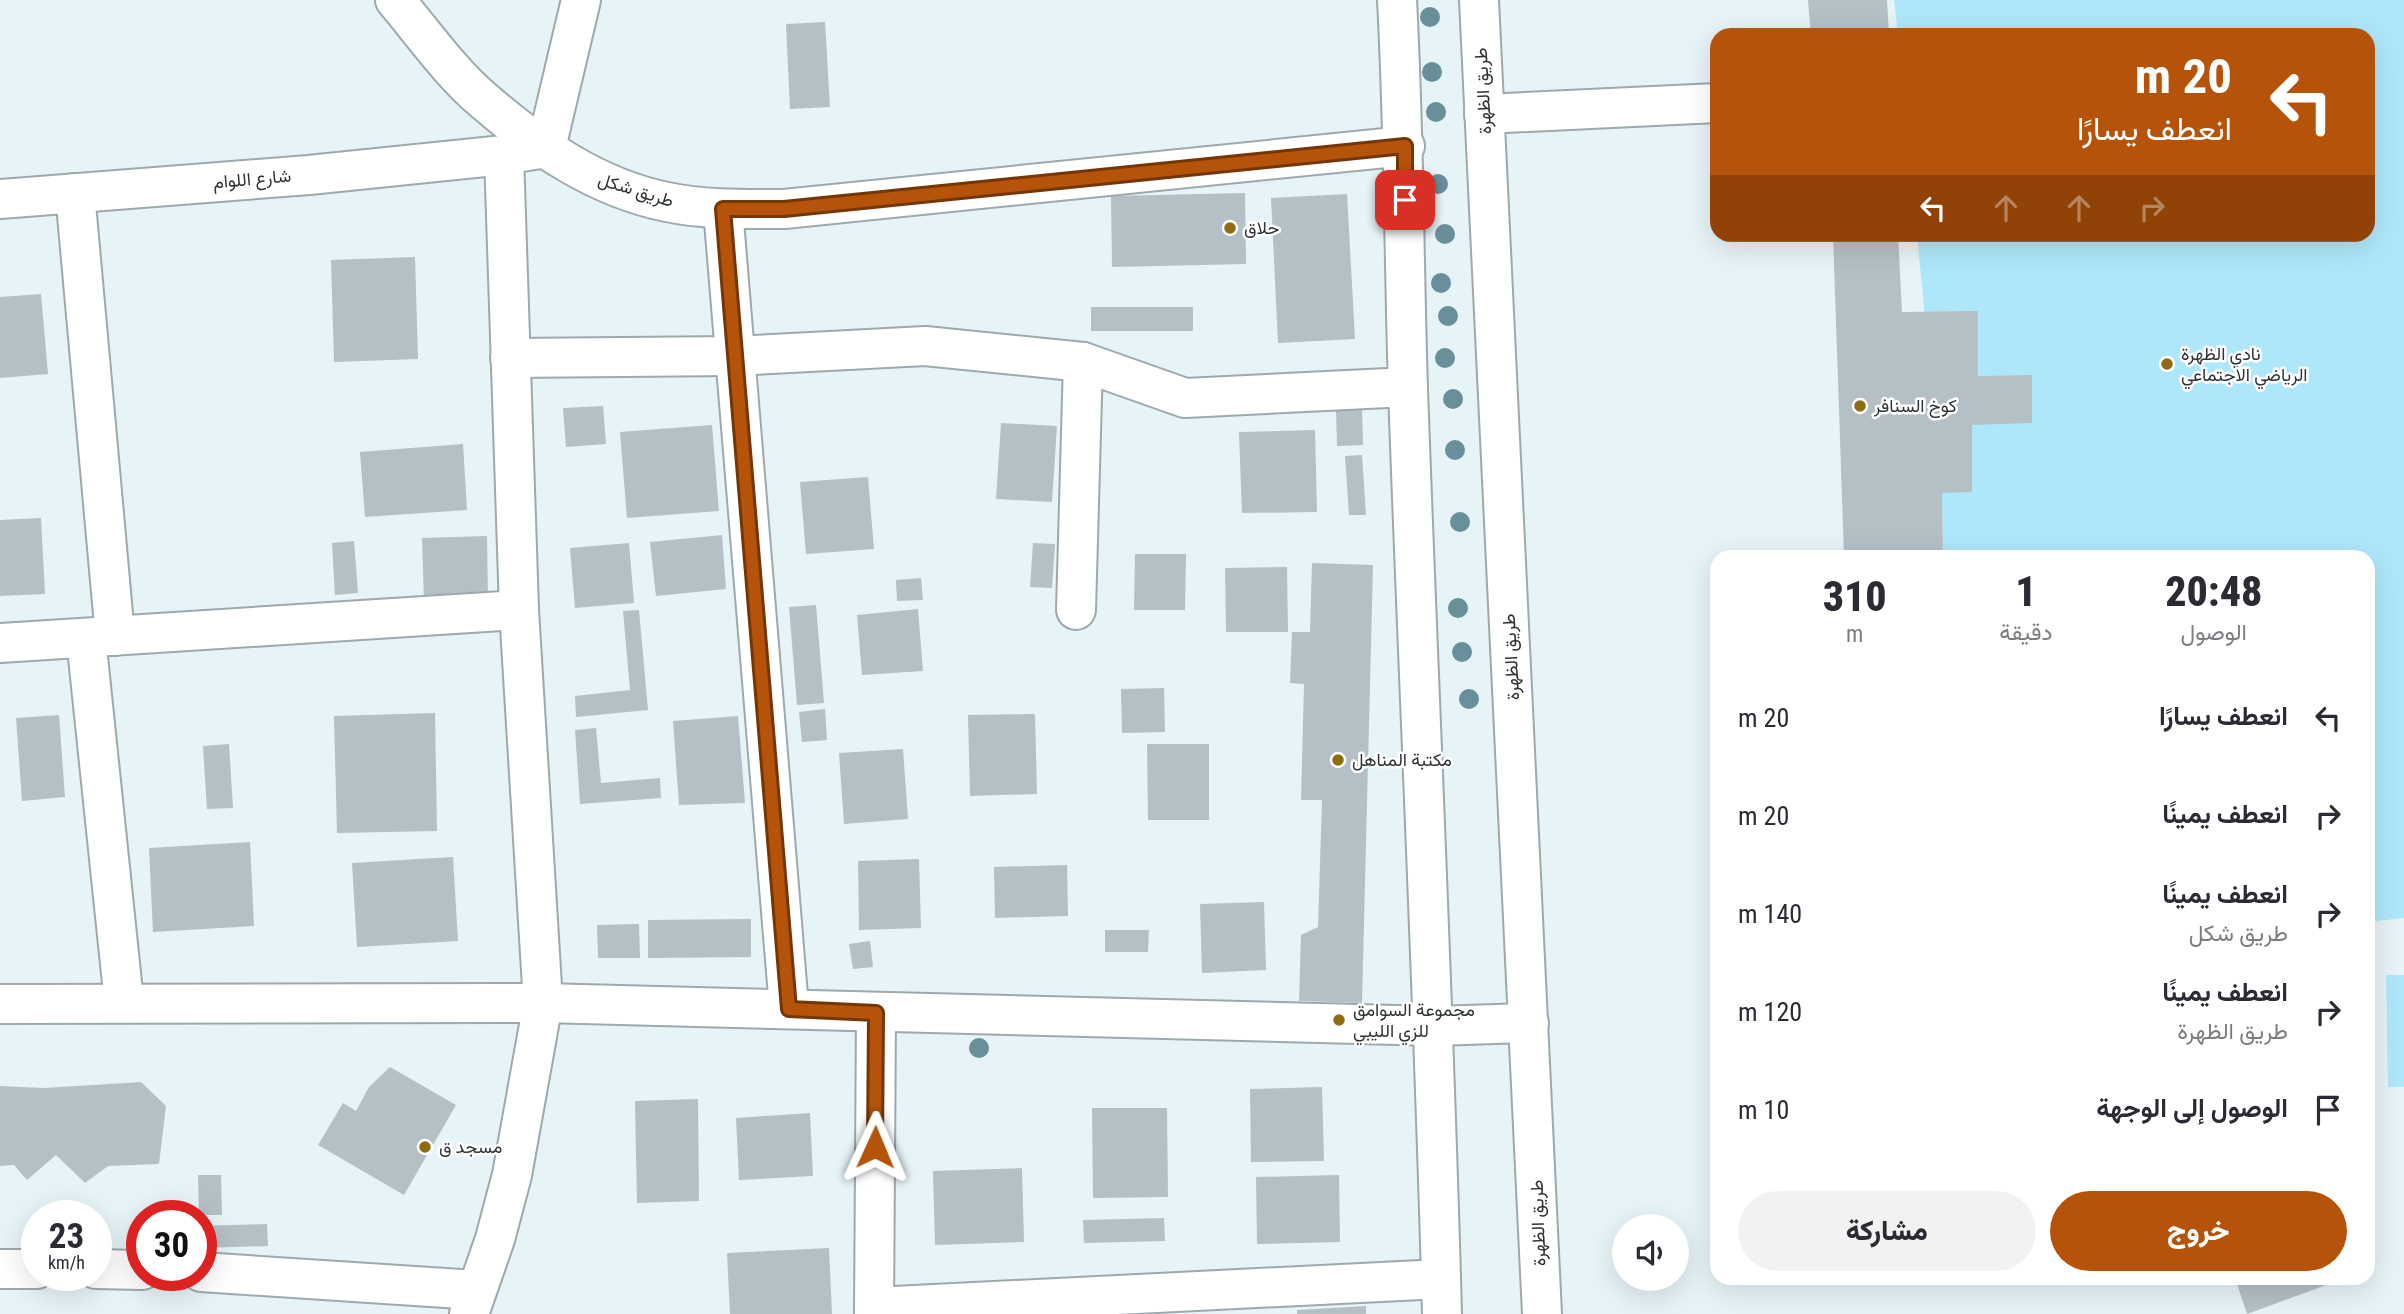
<!DOCTYPE html>
<html lang="ar">
<meta charset="utf-8">
<style>
:root{--surface:#fff;--page:#f2f2f3;--text:#2b2b33;--muted:#7c7c81;--accent:#b45309}
body{margin:0;font-family:"Roboto Condensed",Vazirmatn,sans-serif;background:var(--page);color:var(--text);direction:rtl;height:100vh;display:flex;flex-direction:column;font-size:26px;white-space:nowrap}
*{box-sizing:border-box;margin:0}
p{font-size:23px;color:var(--muted)}
.icon{flex:none;width:38px;height:38px;fill:none;stroke:currentColor;stroke-width:2;stroke-linecap:round;stroke-linejoin:round}
.map{position:relative;flex:1;overflow:hidden;direction:ltr}
.details{position:absolute;left:1710px;top:550px;width:665px;height:735px;display:flex;flex-direction:column;background:var(--surface);border-radius:21px;box-shadow:0 7px 28px #0002;direction:rtl}
.details>*{flex:none}
.top-card{position:absolute;left:1710px;top:28px;width:665px;height:214px;border-radius:21px;box-shadow:0 7px 28px #0002;direction:rtl;background:#b45309;color:#fff;overflow:hidden}
.buttons{position:absolute;left:1612px;top:1214px;display:grid;gap:14px}
.buttons a{display:grid;place-items:center;width:77px;height:77px;border-radius:50%;background:var(--surface);box-shadow:0 7px 28px #0002;font-size:35px}
.speed{position:absolute;left:21px;top:1200px;display:flex;gap:14px;font-size:35px;font-weight:700;text-align:center}
.speed>*{display:grid;place-content:center;width:91px;height:91px;border-radius:50%;background:var(--surface);box-shadow:0 7px 28px #0002;line-height:1}
.speed small{font-size:18px;font-weight:400}
.speed .limit{border:10px solid #d22;background:#fff;color:#111}
.pin{position:absolute;display:grid;place-items:center;width:60px;height:60px;color:#fff;margin:-30px;border-radius:14px;box-shadow:0 4px 10px #0006}
.me{position:absolute;width:77px;margin:-38px;rotate:1deg;stroke-linejoin:round;filter:drop-shadow(0 0 5px #0008)}
.turn{display:flex;align-items:center;gap:24px;height:147px;padding:0 28px;font-size:32px}
.turn .icon{width:91px;height:91px;stroke-width:2.5}
.turn b{display:block;font-size:49px;line-height:60px}
.lanes{display:flex;align-items:center;height:66px;padding:0 28px;background:#0003;justify-content:center;gap:35px;direction:ltr}
.lanes .off{opacity:.35}
.eta{display:flex;justify-content:space-evenly;align-items:center;height:119px;text-align:center}
.eta b{font-size:42px;font-weight:800;line-height:49px}
.button{display:flex;gap:14px;margin-top:auto;padding:14px 28px}
.button a{flex:1;height:80px;border-radius:42px;background:var(--accent);color:#fff;font-size:28px;font-weight:800;line-height:80px;text-align:center}
.button a+a{background:var(--page);color:var(--text)}
ul{padding:0;list-style:none}
li{display:flex;align-items:center;gap:21px;height:98px;padding:0 28px}
li div{flex:1}
li b{display:block;font-size:26px}
li em{font-style:normal}
.map>svg:first-child{display:block}
.green{fill:#afe7fa}
.building{fill:#b4c0c5}
.lines{fill:none;stroke-linecap:round;stroke-linejoin:round}
.minor-casing{stroke:#9da9ad;stroke-width:42}
.major-casing{stroke:#9da9ad;stroke-width:42}
.minor{stroke:#fff;stroke-width:38}
.major{stroke:#fff;stroke-width:38}
.tree{fill:#688f9a}
.route-casing{stroke:#753606;stroke-width:18}
.route{stroke:#b45309;stroke-width:12}
.poi-dot{fill:#8f6c11;stroke:#fff;stroke-width:2.5}
.labels{text-anchor:middle;stroke-width:5;stroke-linejoin:round;paint-order:stroke}
.street-label{font-size:18px;fill:#2e3335;stroke:#fff}
.poi-label{font-size:18px;fill:#2e3335;stroke:#fff;text-anchor:start}
</style>
<div class="map">
<svg width="2404" height="1314" viewBox="0 0 2404 1314">
<rect width="100%" height="100%" fill="#e6f3f7"/>
<!-- green -->
<g class="green">
<polygon points="1894,0 2404,0 2404,918 2368,922 2368,556 1943,556 1942,493 1917,235 2368,234 2368,35 1898,35"/>
<polygon points="2386,975 2404,975 2404,1087 2388,1087"/>
</g>
<!-- building -->
<g class="building">
<polygon points="1808,0 1887,0 1889,35 1811,35"/>
<polygon points="825,22 830,107 790,109 786,24"/>
<polygon points="1245,193 1246,264 1112,267 1111,196"/>
<polygon points="1347,194 1355,339 1278,343 1271,198"/>
<polygon points="1833,234 1898,234 1902,312 1978,311 1978,376 2032,375 2032,423 1972,425 1972,492 1942,493 1943,556 1844,556"/>
<polygon points="415,257 418,359 334,362 331,260"/>
<polygon points="41,294 48,374 0,378 0,297"/>
<rect x="1091" y="307" width="102" height="24"/>
<polygon points="603,406 606,444 566,447 563,408"/>
<polygon points="1336,409 1362,409 1363,445 1337,446"/>
<polygon points="1001,423 1057,426 1052,502 996,499"/>
<polygon points="712,425 719,511 627,518 620,432"/>
<polygon points="1315,430 1317,512 1242,513 1239,432"/>
<polygon points="463,444 467,510 365,517 360,452"/>
<polygon points="1362,455 1366,515 1349,515 1345,456"/>
<polygon points="868,477 874,549 806,554 800,482"/>
<polygon points="41,518 45,594 0,596 0,520"/>
<polygon points="722,535 726,589 656,596 650,542"/>
<polygon points="487,536 488,600 424,601 422,538"/>
<polygon points="354,541 358,593 335,595 332,543"/>
<polygon points="629,543 634,603 575,608 570,548"/>
<polygon points="1033,543 1055,544 1052,588 1030,587"/>
<polygon points="1135,554 1186,554 1185,610 1134,610"/>
<polygon points="1312,563 1373,565 1362,1003 1299,1001 1301,935 1318,927 1322,800 1301,800 1304,684 1290,683 1292,632 1310,632"/>
<polygon points="1287,567 1288,632 1226,632 1225,568"/>
<polygon points="921,578 923,600 897,601 896,580"/>
<polygon points="816,605 824,703 797,705 789,607"/>
<polygon points="918,609 923,671 862,675 857,615"/>
<polygon points="639,610 648,710 576,717 575,696 630,690 623,611"/>
<polygon points="1164,688 1165,732 1122,733 1121,689"/>
<polygon points="825,709 827,740 802,742 799,712"/>
<polygon points="435,713 437,831 337,833 334,716"/>
<polygon points="1035,714 1037,794 970,796 968,715"/>
<polygon points="59,715 65,797 22,801 16,718"/>
<polygon points="738,716 745,803 679,805 673,721"/>
<polygon points="596,728 601,783 660,778 661,798 580,804 575,730"/>
<polygon points="229,744 233,808 207,809 203,746"/>
<polygon points="1147,744 1209,744 1209,820 1148,820"/>
<polygon points="903,749 908,819 844,824 839,753"/>
<polygon points="250,842 254,926 153,932 149,848"/>
<polygon points="453,857 458,941 357,947 352,863"/>
<polygon points="919,859 921,928 859,930 858,861"/>
<polygon points="1067,865 1068,916 995,918 994,867"/>
<polygon points="1264,902 1266,970 1202,973 1200,904"/>
<polygon points="751,919 751,957 648,958 648,920"/>
<polygon points="639,924 640,958 598,958 597,925"/>
<polygon points="1105,930 1149,930 1148,952 1105,952"/>
<polygon points="870,941 873,967 853,969 849,944"/>
<polygon points="390,1067 456,1105 404,1195 318,1145 343,1103 356,1111 369,1087"/>
<polygon points="141,1082 166,1106 159,1164 108,1166 85,1183 56,1155 27,1180 14,1165 0,1166 0,1086 44,1088"/>
<polygon points="1322,1087 1324,1161 1251,1162 1250,1089"/>
<polygon points="698,1099 699,1201 637,1203 635,1101"/>
<polygon points="1092,1108 1167,1108 1168,1197 1093,1198"/>
<polygon points="810,1113 813,1176 739,1180 736,1118"/>
<polygon points="1022,1168 1024,1242 935,1245 933,1171"/>
<polygon points="198,1175 221,1175 222,1215 199,1215"/>
<polygon points="1339,1175 1340,1242 1257,1244 1256,1177"/>
<polygon points="1164,1218 1165,1241 1084,1243 1083,1220"/>
<polygon points="267,1224 268,1246 201,1248 201,1226"/>
<polygon points="829,1248 832,1314 730,1314 727,1253"/>
<polygon points="2251,1278 2345,1278 2247,1314 2237,1284"/>
<polygon points="1366,1306 1366,1314 1297,1314 1297,1310"/>
</g>
<g class="lines">
<!-- minor casing -->
<g class="minor-casing">
<g id="minor">
<polyline points="1484,114 1717,103"/>
<polyline points="75,193 115,636"/>
<polyline points="0,199 309,175 504,155 546,148 581,0"/>
<polyline points="723,209 789,1008"/>
<polyline points="510,358 734,356 925,346 1083,362 1185,398 1408,387"/>
<polyline points="1076,610 1083,362"/>
<polyline points="86,638 124,1002"/>
<polyline points="0,643 519,610"/>
<polyline points="0,1004 543,1003 1435,1026 1529,1023"/>
<polyline points="0,1269 37,1269"/>
<polyline points="96,1269 142,1270"/>
<polyline points="201,1272 476,1290"/>
<polyline points="874,1307 1441,1279"/>
<polyline points="469,1314 495,1239 512,1175 543,1003 519,610 504,155"/>
<polyline points="874,1314 876,1013"/>
</g>
</g>
<!-- major casing -->
<g class="major-casing">
<g id="major">
<path d="M395,0C423,33 450,72 483,100C536,146 597,188 667,202C705,210 745,209 784,209L1405,146"/>
<path d="M1397,0C1404,130 1404,260 1408,390C1419,698 1434,1006 1442,1314"/>
<polyline points="1479,0 1542,1314"/>
</g>
</g>
<!-- minor -->
<use href="#minor" class="minor"/>
<!-- major -->
<use href="#major" class="major"/>
</g>
<!-- trees -->
<g class="tree">
<circle cx="1430" cy="17" r="10"/>
<circle cx="1432" cy="72" r="10"/>
<circle cx="1436" cy="112" r="10"/>
<circle cx="1438" cy="184" r="10"/>
<circle cx="1445" cy="234" r="10"/>
<circle cx="1441" cy="283" r="10"/>
<circle cx="1448" cy="316" r="10"/>
<circle cx="1445" cy="358" r="10"/>
<circle cx="1453" cy="399" r="10"/>
<circle cx="1455" cy="450" r="10"/>
<circle cx="1460" cy="522" r="10"/>
<circle cx="1458" cy="608" r="10"/>
<circle cx="1462" cy="652" r="10"/>
<circle cx="1469" cy="699" r="10"/>
<circle cx="979" cy="1048" r="10"/>
</g>
<g class="lines">
<!-- route casing -->
<g class="route-casing">
<polyline id="route" points="875,1147 876,1013 789,1009 723,209 784,209 1405,146 1405,200"/>
</g>
<!-- route -->
<use href="#route" class="route"/>
</g>
<!-- markers -->
<g class="poi-dot">
<circle cx="1230" cy="228" r="7"/>
<circle cx="2167" cy="364" r="7"/>
<circle cx="1860" cy="406" r="7"/>
<circle cx="1338" cy="760" r="7"/>
<circle cx="1339" cy="1020" r="7"/>
<circle cx="425" cy="1147" r="7"/>
</g>
<g class="labels">
<!-- street labels -->
<g class="street-label">
<text transform="translate(1483 91) rotate(-93)" y="6">طريق الظهرة</text>
<text transform="translate(252 179) rotate(-5)" y="6">شارع اللوام</text>
<text transform="translate(636 190) rotate(17)" y="6">طريق شكل</text>
<text transform="translate(1511 657) rotate(-93)" y="6">طريق الظهرة</text>
<text transform="translate(1538 1223) rotate(-92)" y="6">طريق الظهرة</text>
</g>
<!-- poi labels -->
<g class="poi-label">
<text x="1244" y="234">حلاق</text>
<text x="2181" y="360">نادي الظهرة<tspan x="2181" dy="21">الرياضي الاجتماعي</tspan></text>
<text x="1874" y="412">كوخ السنافر</text>
<text x="1352" y="766">مكتبة المناهل</text>
<text x="1353" y="1016">مجموعة السوامق<tspan x="1353" dy="21">للزي الليبي</tspan></text>
<text x="439" y="1153">مسجد ق</text>
</g>
</g>
</svg>
<div class="buttons">
<a><svg class="icon" aria-label="sound" viewBox="0 0 24 24"><path d="M4 9h4l5-4v14l-5-4H4zM17 9q2 3 0 6"/></svg></a>
</div>
<div class="speed"><div>23<small>km/h</small></div><div class="limit">30</div></div>
<div class="pin" style="left:1405px;top:200px;background:#d93025"><svg class="icon" aria-label="arrive" viewBox="0 0 24 24"><path d="M6 21V4h12l-3 4 3 4H6"/></svg></div>
<svg class="me" style="left:875px;top:1147px" viewBox="-20 -20 40 40"><path d="M0-17L14 15 0 8-14 15z" fill="#b45309" stroke="#fff" stroke-width="4"/></svg>
<div class="top-card">
<div class="turn"><svg class="icon" aria-label="left" viewBox="0 0 24 24"><path d="M17 20v-9H6M10 6l-5 5 5 5"/></svg><div><b>20 m</b>انعطف يسارًا</div></div>
<div class="lanes"><svg class="icon" aria-label="left" viewBox="0 0 24 24"><path d="M17 20v-9H6M10 6l-5 5 5 5"/></svg><svg class="icon off" aria-label="ahead" viewBox="0 0 24 24"><path d="M12 20V5M6 11l6-6 6 6"/></svg><svg class="icon off" aria-label="ahead" viewBox="0 0 24 24"><path d="M12 20V5M6 11l6-6 6 6"/></svg><svg class="icon off" aria-label="right" viewBox="0 0 24 24"><path d="M7 20v-9h11M14 6l5 5-5 5"/></svg></div>
</div>
<section class="details">
<div class="eta">
<div><b>20:48</b><p>الوصول</p></div>
<div><b>1</b><p>دقيقة</p></div>
<div><b>310</b><p>m</p></div>
</div>
<ul>
<li><svg class="icon" aria-label="left" viewBox="0 0 24 24"><path d="M17 20v-9H6M10 6l-5 5 5 5"/></svg><div><b>انعطف يسارًا</b></div><em>20 m</em></li>
<li><svg class="icon" aria-label="right" viewBox="0 0 24 24"><path d="M7 20v-9h11M14 6l5 5-5 5"/></svg><div><b>انعطف يمينًا</b></div><em>20 m</em></li>
<li><svg class="icon" aria-label="right" viewBox="0 0 24 24"><path d="M7 20v-9h11M14 6l5 5-5 5"/></svg><div><b>انعطف يمينًا</b><p>طريق شكل</p></div><em>140 m</em></li>
<li><svg class="icon" aria-label="right" viewBox="0 0 24 24"><path d="M7 20v-9h11M14 6l5 5-5 5"/></svg><div><b>انعطف يمينًا</b><p>طريق الظهرة</p></div><em>120 m</em></li>
<li><svg class="icon" aria-label="arrive" viewBox="0 0 24 24"><path d="M6 21V4h12l-3 4 3 4H6"/></svg><div><b>الوصول إلى الوجهة</b></div><em>10 m</em></li>
</ul>
<div class="button"><a>خروج</a><a>مشاركة</a></div>
</section>
</div>
